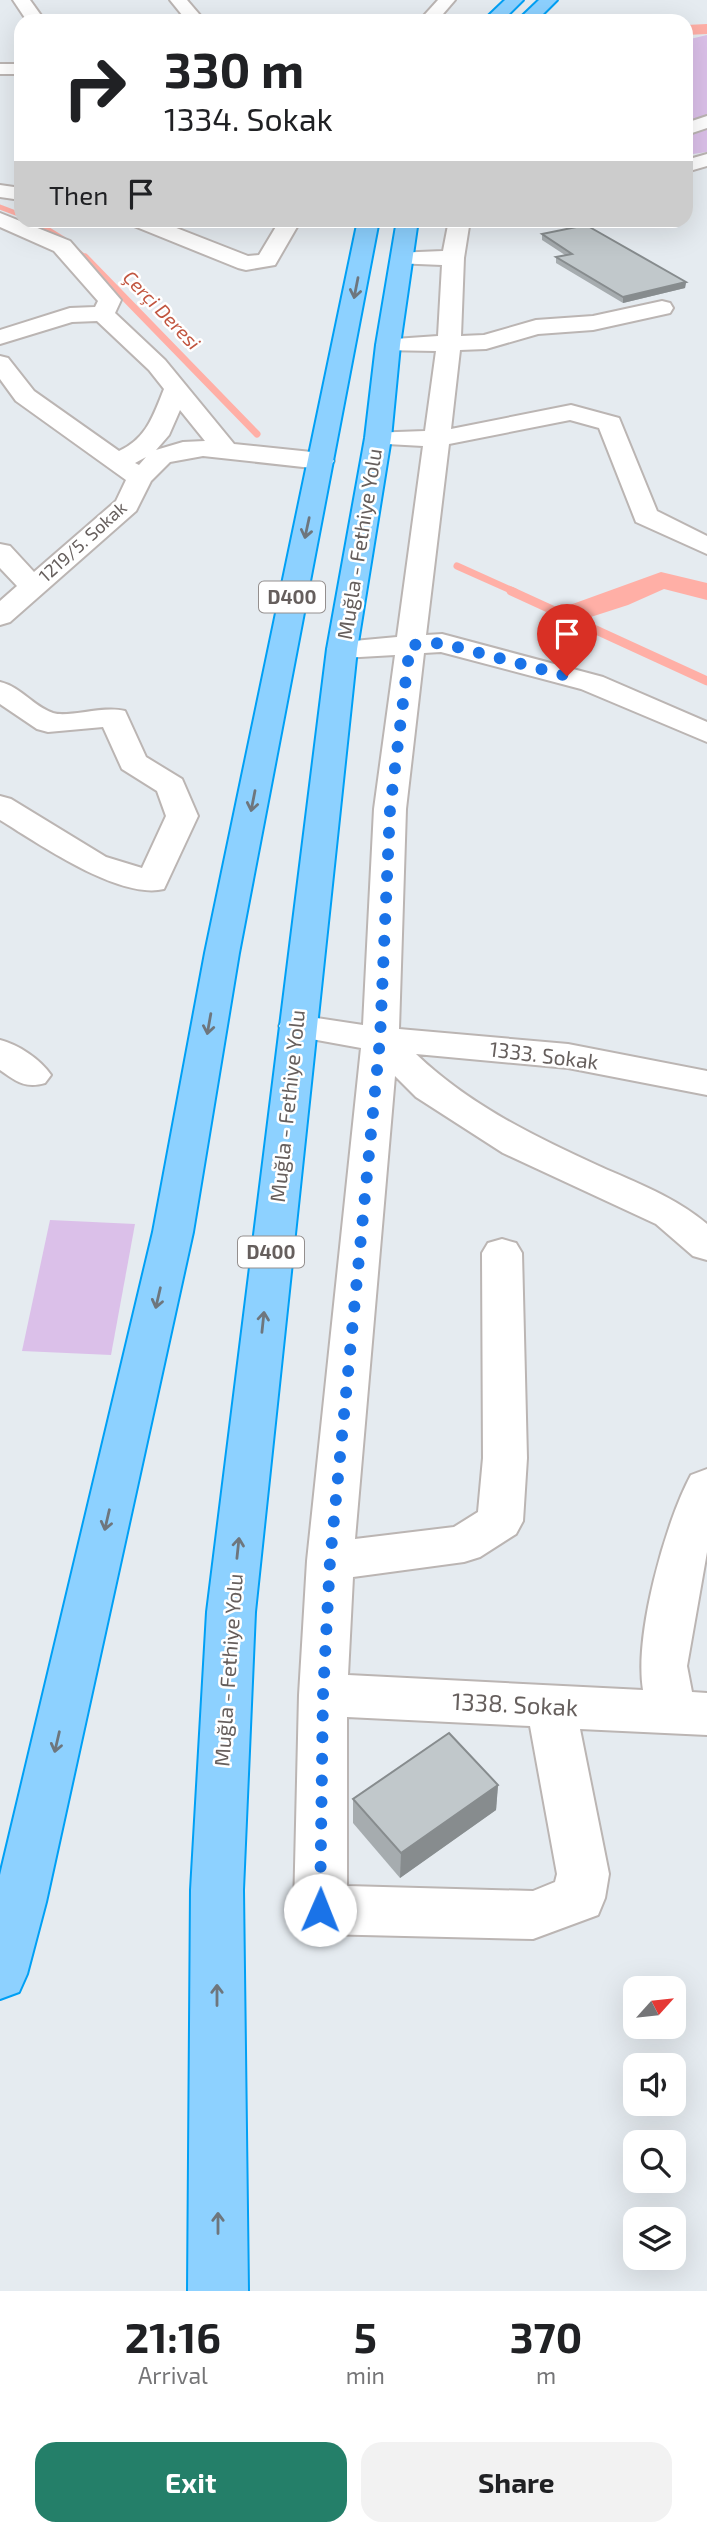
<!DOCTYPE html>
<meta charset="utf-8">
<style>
:root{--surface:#fff;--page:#f2f2f2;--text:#202124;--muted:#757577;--accent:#247f69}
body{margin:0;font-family:"Exo 2",sans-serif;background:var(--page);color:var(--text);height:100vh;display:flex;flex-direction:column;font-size:26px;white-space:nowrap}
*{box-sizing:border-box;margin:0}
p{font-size:23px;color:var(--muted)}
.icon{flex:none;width:38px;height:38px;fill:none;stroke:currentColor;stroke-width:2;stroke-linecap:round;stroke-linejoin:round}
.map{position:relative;height:2291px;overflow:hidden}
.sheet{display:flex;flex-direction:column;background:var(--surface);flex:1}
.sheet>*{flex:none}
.hud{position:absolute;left:14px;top:14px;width:679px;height:214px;border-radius:21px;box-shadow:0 7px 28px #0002;background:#fff;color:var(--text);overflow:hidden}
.needle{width:46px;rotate:63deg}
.buttons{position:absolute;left:623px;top:1976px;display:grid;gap:14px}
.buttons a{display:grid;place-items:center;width:63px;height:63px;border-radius:14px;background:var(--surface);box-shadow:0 7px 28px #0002;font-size:35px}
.pin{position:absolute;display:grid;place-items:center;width:60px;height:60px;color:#fff;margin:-72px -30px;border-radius:50% 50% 50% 0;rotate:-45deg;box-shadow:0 0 7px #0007}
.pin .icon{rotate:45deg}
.me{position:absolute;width:77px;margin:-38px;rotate:1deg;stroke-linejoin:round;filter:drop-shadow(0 0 5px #0008)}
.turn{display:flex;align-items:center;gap:24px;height:147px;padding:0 35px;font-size:32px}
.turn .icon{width:91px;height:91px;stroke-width:2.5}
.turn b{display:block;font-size:49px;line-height:60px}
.then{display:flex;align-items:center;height:66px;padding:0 35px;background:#0003;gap:14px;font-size:26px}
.eta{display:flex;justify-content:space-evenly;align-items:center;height:119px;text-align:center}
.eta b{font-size:42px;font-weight:700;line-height:49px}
.button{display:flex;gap:14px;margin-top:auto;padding:14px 35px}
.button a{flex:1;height:80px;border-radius:21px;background:var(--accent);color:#fff;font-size:28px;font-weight:700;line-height:80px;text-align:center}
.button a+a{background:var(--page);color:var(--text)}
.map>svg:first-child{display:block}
.green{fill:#dbc0e9}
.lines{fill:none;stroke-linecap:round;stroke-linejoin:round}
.stream-far2{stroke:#ffafa6;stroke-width:5}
.stream-far1{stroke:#ffafa6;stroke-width:7}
.stream{stroke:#ffafa6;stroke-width:9}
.canal{fill:#ffafa6;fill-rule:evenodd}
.minor-casing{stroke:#bbb5b3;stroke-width:4}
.highway-casing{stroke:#00a0f5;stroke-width:4}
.minor{fill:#fff;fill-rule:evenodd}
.highway{fill:#8dd1ff;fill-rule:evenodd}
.wall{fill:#a6acaf}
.shaded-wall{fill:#878c8e}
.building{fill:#c1c8cb;stroke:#878c8e;stroke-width:2}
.oneway{stroke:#6e767d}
.route{stroke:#1a73e8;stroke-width:12;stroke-dasharray:0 21.6}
.labels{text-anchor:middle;stroke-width:5;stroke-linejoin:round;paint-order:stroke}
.far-street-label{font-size:18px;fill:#665f5d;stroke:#fff}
.far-water-label{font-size:19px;font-style:italic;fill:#c1553f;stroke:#fff}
.shield{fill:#fff;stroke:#948f8e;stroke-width:2}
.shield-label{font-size:19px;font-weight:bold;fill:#665f5d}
.street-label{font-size:21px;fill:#665f5d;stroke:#fff}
.near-street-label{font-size:24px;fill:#665f5d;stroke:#fff}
</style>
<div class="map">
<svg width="707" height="2291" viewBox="0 0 707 2291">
<rect width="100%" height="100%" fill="#e5ebf0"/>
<!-- green -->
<g class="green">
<polygon points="707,35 707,152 686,155 686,40"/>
<polygon points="50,1220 135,1224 111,1355 22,1351"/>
</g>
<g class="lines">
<!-- stream-far2 -->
<g class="stream-far2">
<polyline points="0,207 21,215"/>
<polyline points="33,220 62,238 87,259"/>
</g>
<!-- stream-far1 -->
<g class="stream-far1">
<polyline points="85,257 257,434"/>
<polyline points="457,566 515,592"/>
</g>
<!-- stream -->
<polyline class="stream" points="511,591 707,681"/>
<!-- canal -->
<g class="canal">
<polygon points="707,24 707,34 686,35 686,25"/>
<polygon points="661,572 707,583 707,600 664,589 628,605 566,625 556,622 552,616 556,610"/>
</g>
<!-- minor casing -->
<g class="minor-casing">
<g id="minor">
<polygon points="13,0 30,0 45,21 27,21"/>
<polygon points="170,0 187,0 205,21 187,21"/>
<polygon points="438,0 455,0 437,21 419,21"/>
<rect x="0" y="64" width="21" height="10"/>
<polygon points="707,116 707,128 686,135 686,123"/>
<polygon points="707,154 707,166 686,172 686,160"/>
<polygon points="0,185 21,188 21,200 0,197"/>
<path d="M0,213L70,241L121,300L115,313L165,360L234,444L321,453L330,456L334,461L330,466L321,469L203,456L170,462L151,481L136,511L10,622L0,625V601L17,586L0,568V544L10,546L34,572L116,501L126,480L16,401L0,379V356L8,358L34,391L119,451C147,438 153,416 164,389L149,370L97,321L72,322L0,344V330L70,308L95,307L98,301L54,251L0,227ZM180,410L205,441L183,442L156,450L169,435ZM146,457L139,465L135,463Z"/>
<polygon points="126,220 156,220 248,256 259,255 280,220 301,220 275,265 246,270 238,268 129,224"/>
<path d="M449,220H470L464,258L461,336L484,335L536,320L593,316L662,301L670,303L673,308L670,313L593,330L538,334L486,349L460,350L451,429L571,405L619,418L657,511L707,536V554L636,522L599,428L570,420L449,444L426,635L442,634L603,677L707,722V742L581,689L441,652L424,653L406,809L399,1029L568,1044L707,1071V1095L568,1068L416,1054C468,1104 533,1136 599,1166C637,1183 675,1197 707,1224V1260L693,1256L656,1224L503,1153L416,1097L395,1076L355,1539L454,1527L478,1512L483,1458L482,1253L488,1243L502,1239L516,1243L522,1253L527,1458L523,1521L516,1534L480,1557L464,1562L353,1577L348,1675L643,1690C634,1636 665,1523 691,1475L707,1469V1552L687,1666L692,1692L707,1693V1735L580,1729L609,1874L605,1898L598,1915L533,1939L320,1934L301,1927L294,1910L299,1695L307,1561L361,1048L284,1034L279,1026L284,1018L297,1015L363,1025L374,809L395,655L342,658L332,655L327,649L332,643L397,637L423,446L369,443L365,438L369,433L425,431L436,351L380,350L376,345L380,340L438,336L442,265L394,263L391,258L394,253L443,251ZM347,1717L530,1726L557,1874L555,1882L533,1891L347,1886Z"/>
<path d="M0,682C21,687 33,706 53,713C69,718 103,705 125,711L146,757L182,779L198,816L164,889C119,900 38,843 0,820V796L11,799L106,857L142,868L166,816L157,791L122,769L103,727L48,732L37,729L0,704Z"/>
<path d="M0,1040C19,1045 40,1059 51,1075L45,1083C25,1089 16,1081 0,1070Z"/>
</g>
</g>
<!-- highway casing -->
<g class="highway-casing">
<g id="highway">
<polygon points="505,0 523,0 502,21 483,21"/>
<polygon points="539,0 557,0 536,21 517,21"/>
<polygon points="358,220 379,220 239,953 193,1232 46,1902 27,1974 19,1992 0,1999 0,1875 153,1232 205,953"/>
<polygon points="397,220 418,220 400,345 391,438 357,649 255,1612 243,1890 248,2291 188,2291 191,1890 207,1612 327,649 365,438 376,345"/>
</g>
</g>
<!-- minor -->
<use href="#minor" class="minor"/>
<!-- highway -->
<use href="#highway" class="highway"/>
</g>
<!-- wall -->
<g class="wall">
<polygon points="542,234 686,282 685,288 623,303 556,263 556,257 565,255 542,240"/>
<polygon points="498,1785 496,1810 400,1878 353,1823 353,1799"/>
</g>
<!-- shaded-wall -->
<g class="shaded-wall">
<polygon points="686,282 685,288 623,303 623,297"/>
<polygon points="498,1785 496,1810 400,1878 401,1853"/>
</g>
<!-- building -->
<g class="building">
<polygon points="586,225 686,282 623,297 556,257 572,254 542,234"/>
<polygon points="449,1733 498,1785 401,1853 353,1799"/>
</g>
<!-- one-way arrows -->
<defs><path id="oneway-shaft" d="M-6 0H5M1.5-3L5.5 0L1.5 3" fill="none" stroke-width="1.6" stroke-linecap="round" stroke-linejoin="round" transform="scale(1.75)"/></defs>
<g class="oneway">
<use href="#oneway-shaft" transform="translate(356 288) rotate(101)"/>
<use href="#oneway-shaft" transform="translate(307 528) rotate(102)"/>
<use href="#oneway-shaft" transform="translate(253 801) rotate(101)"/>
<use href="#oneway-shaft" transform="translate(209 1024) rotate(100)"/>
<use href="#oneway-shaft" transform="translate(158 1298) rotate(103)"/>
<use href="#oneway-shaft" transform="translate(263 1322) rotate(-84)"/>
<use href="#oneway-shaft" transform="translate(107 1520) rotate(103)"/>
<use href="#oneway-shaft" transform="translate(238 1548) rotate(-84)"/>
<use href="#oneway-shaft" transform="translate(57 1742) rotate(103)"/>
<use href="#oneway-shaft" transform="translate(217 1995) rotate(-90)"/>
<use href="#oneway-shaft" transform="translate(218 2223) rotate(-90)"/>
</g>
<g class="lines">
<!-- route -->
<polyline class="route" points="320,1910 323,1695 330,1561 380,1039 390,809 410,645 442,643 567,676"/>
</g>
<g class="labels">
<!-- far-street labels -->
<g class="far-street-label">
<text transform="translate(83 542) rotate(-42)" y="6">1219/5. Sokak</text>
</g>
<!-- far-water labels -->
<g class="far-water-label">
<text transform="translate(162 310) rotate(46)" y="7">Çerçi Deresi</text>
</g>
<!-- shield labels -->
<g class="shield">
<rect x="259" y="581.5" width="66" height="31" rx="5"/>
<rect x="238" y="1236.5" width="66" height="31" rx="5"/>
</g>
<g class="shield-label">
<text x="292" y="604">D400</text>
<text x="271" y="1259">D400</text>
</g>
<!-- street labels -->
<g class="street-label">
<text transform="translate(360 544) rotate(-81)" y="7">Muğla - Fethiye Yolu</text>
<text transform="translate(544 1056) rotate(7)" y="7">1333. Sokak</text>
<text transform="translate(288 1106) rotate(-84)" y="7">Muğla - Fethiye Yolu</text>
<text transform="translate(229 1670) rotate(-86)" y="7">Muğla - Fethiye Yolu</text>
</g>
<!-- near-street labels -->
<g class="near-street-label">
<text transform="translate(515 1705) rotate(3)" y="8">1338. Sokak</text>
</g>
</g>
</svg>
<div class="buttons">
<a><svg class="needle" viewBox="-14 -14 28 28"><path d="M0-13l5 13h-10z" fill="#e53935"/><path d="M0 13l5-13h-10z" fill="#757577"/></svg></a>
<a><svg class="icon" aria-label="sound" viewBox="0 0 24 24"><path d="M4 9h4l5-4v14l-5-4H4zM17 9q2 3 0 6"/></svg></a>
<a><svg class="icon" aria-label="search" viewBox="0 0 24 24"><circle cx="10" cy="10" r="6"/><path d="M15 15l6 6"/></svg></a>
<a><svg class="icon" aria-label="layers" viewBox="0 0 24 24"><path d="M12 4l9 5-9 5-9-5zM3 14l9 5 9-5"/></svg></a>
</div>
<div class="pin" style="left:567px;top:676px;background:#d93025"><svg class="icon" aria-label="arrive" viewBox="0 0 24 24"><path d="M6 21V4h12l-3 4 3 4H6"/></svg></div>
<svg class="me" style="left:320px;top:1910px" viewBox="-20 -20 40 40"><circle r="19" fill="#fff"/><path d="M0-13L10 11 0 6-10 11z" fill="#1a73e8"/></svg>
<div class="hud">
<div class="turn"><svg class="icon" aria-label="right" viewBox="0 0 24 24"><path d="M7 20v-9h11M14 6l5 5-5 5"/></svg><div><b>330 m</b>1334. Sokak</div></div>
<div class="then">Then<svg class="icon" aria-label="arrive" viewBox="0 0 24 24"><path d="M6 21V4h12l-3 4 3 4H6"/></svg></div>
</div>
</div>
<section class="sheet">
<div class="eta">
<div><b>21:16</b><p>Arrival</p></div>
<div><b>5</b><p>min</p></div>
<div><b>370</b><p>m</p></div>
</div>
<div class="button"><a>Exit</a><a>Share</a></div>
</section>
